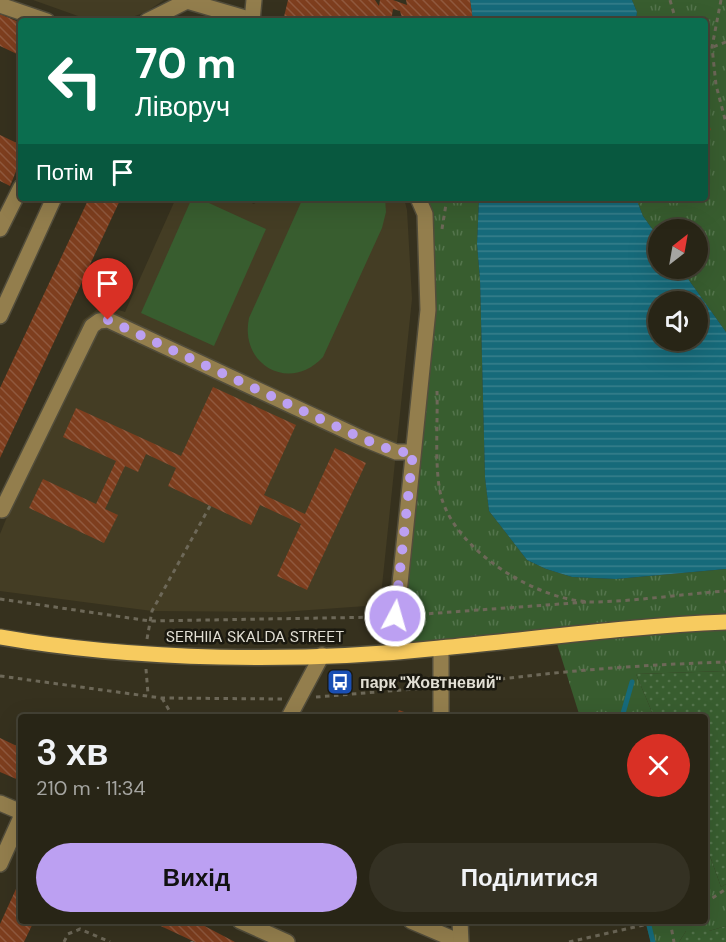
<!DOCTYPE html>
<html lang="uk">
<meta charset="utf-8">
<style>
:root{--surface:#282516;--page:#343123;--text:#f1f3f6;--muted:#a5a5a1;--line:#444235;--accent:#bca0f2}
body{margin:0;font-family:"DM Sans",sans-serif;background:var(--page);color:var(--text);height:100vh;display:flex;flex-direction:column;font-size:22px;white-space:nowrap}
*{box-sizing:border-box;margin:0}
p{font-size:20px;color:var(--muted)}
.icon{flex:none;width:33px;height:33px;fill:none;stroke:currentColor;stroke-width:2;stroke-linecap:round;stroke-linejoin:round}
.map{position:relative;flex:1;overflow:hidden}
.panel{position:absolute;left:18px;top:714px;width:690px;height:210px;display:flex;flex-direction:column;background:var(--surface);border-radius:6px;box-shadow:0 6px 24px #0002,0 0 0 2px var(--line)}
.panel>*{flex:none}
.guide{position:absolute;left:18px;top:18px;width:690px;height:183px;border-radius:6px;box-shadow:0 6px 24px #0002,0 0 0 2px var(--line);background:#0b6e4f;color:#fff;overflow:hidden}
.needle{width:39px;rotate:31deg}
.controls{position:absolute;left:648px;top:219px;display:grid;gap:12px}
.controls a{display:grid;place-items:center;width:60px;height:60px;border-radius:50%;background:var(--surface);box-shadow:0 6px 24px #0002,0 0 0 2px var(--line);font-size:30px}
.pin{position:absolute;display:grid;place-items:center;width:51px;height:51px;color:#fff;margin:-62px -26px;border-radius:50% 50% 50% 0;rotate:-45deg;box-shadow:0 0 6px #0007}
.pin .icon{rotate:45deg}
.me{position:absolute;width:66px;margin:-33px;rotate:6deg;stroke-linejoin:round;filter:drop-shadow(0 0 4px #0008)}
.turn{display:flex;align-items:center;gap:21px;height:126px;padding:0 18px;font-size:27px}
.turn .icon{width:78px;height:78px;stroke-width:2.5}
.turn b{display:block;font-size:42px;line-height:51px}
.then{display:flex;align-items:center;height:57px;padding:0 18px;background:#0003;gap:12px;font-size:22px}
.round{display:grid;place-items:center;flex:none;width:63px;height:63px;border-radius:32px;background:var(--page)}
.head{display:flex;align-items:center;justify-content:space-between;height:102px;padding:0 18px}
h1{font-size:36px;font-weight:600;line-height:45px}
.primary-button{display:flex;gap:12px;margin-top:auto;padding:12px 18px}
.primary-button a{flex:1;height:69px;border-radius:36px;background:var(--accent);color:#111;font-size:24px;font-weight:600;line-height:69px;text-align:center}
.primary-button a+a{background:var(--page);color:var(--text)}
.map>svg:first-child{display:block}
.built{fill:#443d24}
.grass{fill:url(#grass-dots)}
.park{fill:url(#park-tufts)}
.garden{fill:#385d2f}
.water{fill:url(#water-rules);fill-rule:evenodd}
.lines{fill:none;stroke-linecap:round;stroke-linejoin:round}
.stream{stroke:#166a7a;stroke-width:5}
.building{fill:url(#building-back-hatch)}
.minor-casing{stroke:#524d3b;stroke-width:18}
.major-casing{stroke:#524d3b;stroke-width:18}
.path{stroke:#6d6858;stroke-width:3;stroke-dasharray:4.5 4.5;stroke-linecap:butt}
.minor{stroke:#937e4d;stroke-width:15}
.major{stroke:#f7cb5f;stroke-width:15}
.route{stroke:#bca0f2;stroke-width:10;stroke-dasharray:0 18}
.labels{text-anchor:middle;stroke-width:5;stroke-linejoin:round;paint-order:stroke}
.street-label{font-size:16px;fill:#e2dfd4;stroke:#1b1910}
.poi-label{font-size:16px;font-weight:bold;fill:#e2dfd4;stroke:#1b1910;text-anchor:start}
</style>
<div class="map">
<svg width="726" height="942" viewBox="0 0 726 942">
<defs>
<pattern id="grass-dots" width="8" height="8" patternUnits="userSpaceOnUse" patternTransform="scale(1.5)"><rect width="8" height="8" fill="#385d2f"/><path d="M2 2h.1M6 6h.1" fill="none" stroke="#54744c" stroke-width="1.8" stroke-linecap="round"/></pattern>
<pattern id="park-tufts" width="24" height="20" patternUnits="userSpaceOnUse" patternTransform="scale(1.5)"><rect width="24" height="20" fill="#385d2f"/><path d="M3 7l-1-3M5 7V3M7 7l1-3M15 17l-1-3M17 17v-4M19 17l1-3" fill="none" stroke="#54744c"/></pattern>
<pattern id="water-rules" width="6" height="5" patternUnits="userSpaceOnUse" patternTransform="scale(1.5)"><rect width="6" height="5" fill="#166a7a"/><path d="M0 2.5h6" fill="none" stroke="#387f8c"/></pattern>
<pattern id="building-back-hatch" width="6" height="6" patternUnits="userSpaceOnUse" patternTransform="scale(1.5)"><rect width="6" height="6" fill="#7e3e1e"/><path d="M-1 5l2 2M0 0l6 6M5-1l2 2" fill="none" stroke="#90593e"/></pattern>
</defs>
<rect width="100%" height="100%" fill="#36311e"/>
<!-- built -->
<g class="built">
<polygon points="33,0 164,0 146,12 121,21 92,21"/>
<polygon points="176,198 240,198 254,204 261,198 404,198 407,210 412,299 380,605 282,612 152,611 0,591 0,534 13,502 4,490 83,320 103,305 125,312"/>
</g>
<!-- grass -->
<g class="grass">
<polygon points="726,671 726,884 721,887 705,842 705,717 654,717 636,674"/>
<polygon points="726,926 726,942 679,942 686,931 709,931"/>
</g>
<!-- park -->
<g class="park">
<polygon points="632,0 726,0 726,332 681,269 698,268 698,230 658,230 658,237 643,216 636,198 705,198 705,21 636,21 637,12"/>
<polygon points="420,198 479,198 477,244 480,280 485,478 489,511 527,560 546,569 572,577 616,579 726,569 726,671 636,674 654,717 580,717 554,634 394,650 429,311"/>
<polygon points="705,842 721,887 726,884 726,926 709,931 686,931 679,942 651,942 645,921 705,921"/>
</g>
<!-- garden -->
<g class="garden">
<polygon points="192,198 198,198 266,229 214,346 141,313"/>
<path d="M303,198H385L386,212L382,228L323,357C290,393 239,365 249,318Z"/>
</g>
<!-- water -->
<g class="water">
<polygon points="470,0 632,0 637,12 636,21 473,21"/>
<path d="M479,198H636L643,216L658,237V268L681,269L726,332V569L616,579L572,577L546,569L527,560L489,511L485,478L480,280L477,244ZM658,302H698V340H658Z"/>
</g>
<g class="lines">
<!-- stream -->
<g class="stream">
<polyline points="622,717 632,682"/>
<polyline points="648,921 653,942"/>
</g>
</g>
<!-- building -->
<g class="building">
<polygon points="288,0 375,0 379,6 380,0 393,0 407,5 406,0 470,0 473,21 438,21 437,17 431,18 432,21 403,21 400,11 393,9 391,21 283,21"/>
<polygon points="0,14 21,23 19,55 0,46"/>
<polygon points="705,119 707,119 711,130 706,132 709,141 705,142"/>
<polygon points="0,135 21,145 21,159 10,186 0,181"/>
<polygon points="89,198 121,198 0,458 0,388"/>
<polygon points="213,387 296,425 264,495 305,514 335,448 366,463 307,590 277,576 301,524 260,505 251,525 168,486 176,468 146,454 138,472 125,466 105,509 118,515 104,543 29,508 43,479 96,504 116,461 63,437 76,408 181,456"/>
<polygon points="399,710 417,717 396,717"/>
<polygon points="0,738 21,748 21,781 0,772"/>
<polygon points="21,878 21,921 34,921 24,942 0,942 0,924"/>
<polygon points="150,921 195,921 235,942 195,942"/>
</g>
<g class="lines">
<!-- minor casing -->
<g class="minor-casing">
<g id="minor">
<polyline points="0,5 47,21"/>
<polyline points="147,21 187,1 252,20"/>
<polyline points="252,21 254,0"/>
<polyline points="0,229 21,187"/>
<polyline points="0,316 54,198"/>
<polyline points="2,510 92,326 99,321 108,320 359,437 396,452 413,452"/>
<polyline points="393,652 428,310 425,214 418,198"/>
<polyline points="289,717 322,655"/>
<polyline points="441,717 441,648"/>
<polyline points="0,803 21,812"/>
<polyline points="0,864 21,817"/>
<polyline points="240,921 287,942"/>
<polyline points="411,921 460,942"/>
<polyline points="460,921 461,942"/>
</g>
</g>
<!-- major casing -->
<g class="major-casing">
<path id="major" d="M0,637C136,661 303,663 440,648C536,639 630,626 726,622"/>
</g>
<!-- path -->
<g class="path">
<polyline points="670,0 676,21"/>
<polyline points="721,0 712,47 716,85 726,123"/>
<polyline points="705,50 726,42"/>
<polyline points="442,229 447,198"/>
<path d="M437,391C438,421 434,468 441,496C456,552 539,602 594,602C638,601 683,594 726,591"/>
<polyline points="0,599 150,621 381,617"/>
<polyline points="411,615 587,602"/>
<polyline points="147,639 152,611 210,506"/>
<polyline points="146,669 148,694"/>
<polyline points="0,676 161,698 282,699"/>
<path d="M456,685C546,672 635,665 726,662"/>
<polyline points="316,697 426,688"/>
<polyline points="162,698 173,717"/>
<polyline points="705,903 726,889"/>
<polyline points="670,921 674,942"/>
<polyline points="199,925 201,921"/>
<polyline points="64,942 68,934 80,929 110,942"/>
<polyline points="192,942 192,941"/>
<polyline points="569,942 661,921"/>
</g>
<!-- minor -->
<use href="#minor" class="minor"/>
<!-- major -->
<use href="#major" class="major"/>
</g>
<g class="lines">
<!-- route -->
<polyline class="route" points="108,320 359,437 396,452 413,452 395,616"/>
</g>
<!-- icons -->
<defs>
<g id="bus-square" transform="scale(1.35)"><rect x="-9" y="-9" width="18" height="18" rx="4" fill="#1a4fb4" stroke="#1b1910"/><path d="M-5-6H5V4H4V6H2V4H-2V6H-4V4H-5ZM-3.5-4V0h7V-4ZM-3.5 1.2v1.5H-2V1.2ZM2 1.2v1.5H3.5V1.2Z" fill="#fff"/></g>
</defs>
<g fill-rule="evenodd">
<use href="#bus-square" x="340" y="682"/>
</g>
<g class="labels">
<!-- street labels -->
<g class="street-label">
<text x="255" y="642">SERHIIA SKALDA STREET</text>
</g>
<!-- poi labels -->
<g class="poi-label">
<text x="360" y="688">парк "Жовтневий"</text>
</g>
</g>
</svg>
<div class="controls">
<a><svg class="needle" viewBox="-14 -14 28 28"><path d="M0-13l5 13h-10z" fill="#e53935"/><path d="M0 13l5-13h-10z" fill="#a5a5a1"/></svg></a>
<a><svg class="icon" aria-label="sound" viewBox="0 0 24 24"><path d="M4 9h4l5-4v14l-5-4H4zM17 9q2 3 0 6"/></svg></a>
</div>
<div class="pin" style="left:108px;top:320px;background:#d93025"><svg class="icon" aria-label="arrive" viewBox="0 0 24 24"><path d="M6 21V4h12l-3 4 3 4H6"/></svg></div>
<svg class="me" style="left:395px;top:616px" viewBox="-20 -20 40 40"><circle r="17" fill="#bca0f2" stroke="#fff" stroke-width="3"/><path d="M0-11L8 9 0 5-8 9z" fill="#fff"/></svg>
<div class="guide">
<div class="turn"><svg class="icon" aria-label="left" viewBox="0 0 24 24"><path d="M17 20v-9H6M10 6l-5 5 5 5"/></svg><div><b>70 m</b>Ліворуч</div></div>
<div class="then">Потім<svg class="icon" aria-label="arrive" viewBox="0 0 24 24"><path d="M6 21V4h12l-3 4 3 4H6"/></svg></div>
</div>
<section class="panel">
<div class="head"><div><h1>3 хв</h1><p>210 m · 11:34</p></div><a class="round" style="background:#d93025;color:#fff"><svg class="icon" aria-label="close" viewBox="0 0 24 24"><path d="M6 6l12 12M18 6L6 18"/></svg></a></div>
<div class="primary-button"><a>Вихід</a><a>Поділитися</a></div>
</section>
</div>
